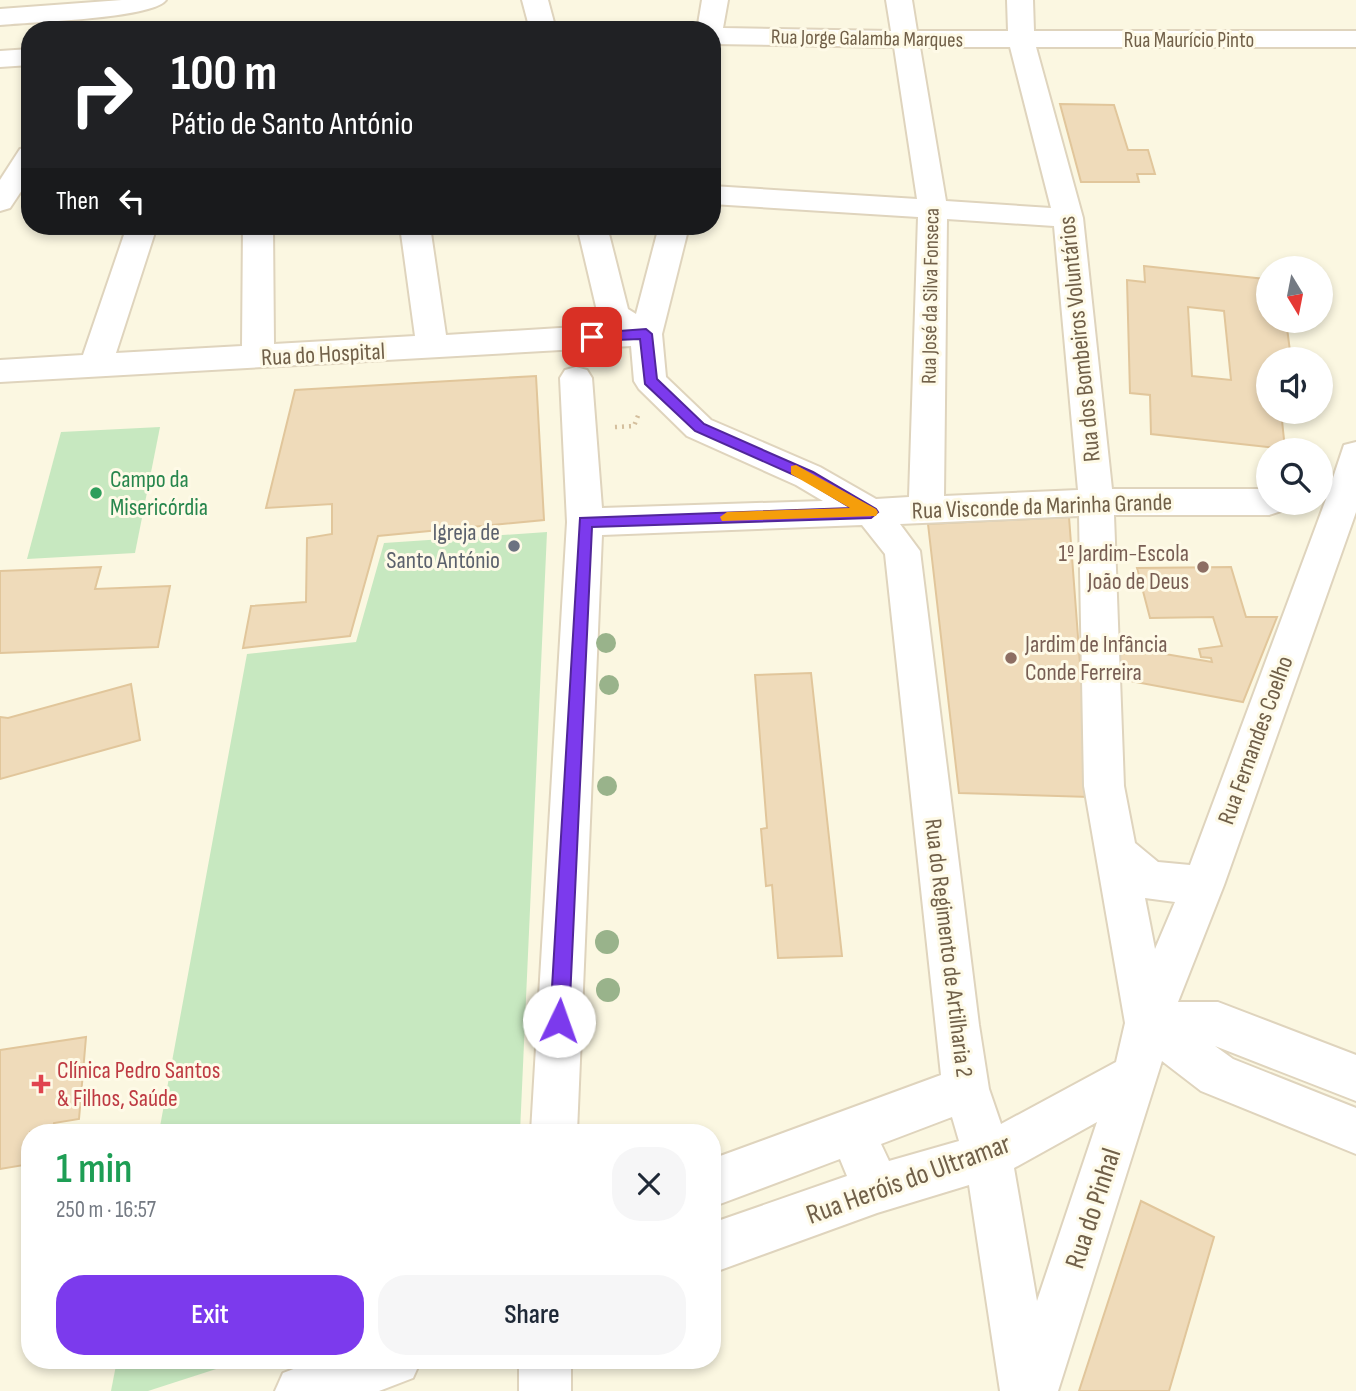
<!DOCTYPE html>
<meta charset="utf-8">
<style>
:root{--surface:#fff;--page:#f6f6f7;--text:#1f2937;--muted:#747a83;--accent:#7c3aed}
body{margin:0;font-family:"Sofia Sans Condensed",sans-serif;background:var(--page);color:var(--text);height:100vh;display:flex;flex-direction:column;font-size:26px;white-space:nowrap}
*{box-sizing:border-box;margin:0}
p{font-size:23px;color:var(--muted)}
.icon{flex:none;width:38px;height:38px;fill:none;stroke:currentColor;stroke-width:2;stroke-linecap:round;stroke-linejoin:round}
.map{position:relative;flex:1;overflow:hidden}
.drawer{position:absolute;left:21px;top:1124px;width:700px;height:245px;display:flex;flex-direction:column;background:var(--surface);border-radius:28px;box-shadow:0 4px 10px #0003}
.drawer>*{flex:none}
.guide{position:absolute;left:21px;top:21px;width:700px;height:214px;border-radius:28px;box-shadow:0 4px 10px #0003;background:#202124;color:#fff;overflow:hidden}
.needle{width:46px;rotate:170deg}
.tools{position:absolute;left:1256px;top:256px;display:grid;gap:14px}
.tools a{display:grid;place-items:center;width:77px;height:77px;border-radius:50%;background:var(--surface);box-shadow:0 4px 10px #0003;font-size:35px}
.pin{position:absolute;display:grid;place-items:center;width:60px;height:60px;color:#fff;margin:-30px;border-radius:14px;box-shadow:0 4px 10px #0006}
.me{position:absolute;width:77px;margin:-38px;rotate:3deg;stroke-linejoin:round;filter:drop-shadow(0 0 5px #0008)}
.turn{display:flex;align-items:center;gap:24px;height:147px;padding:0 35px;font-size:32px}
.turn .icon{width:91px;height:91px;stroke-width:2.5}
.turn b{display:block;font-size:49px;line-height:60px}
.then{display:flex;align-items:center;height:66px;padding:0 35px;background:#0003;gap:14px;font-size:26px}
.round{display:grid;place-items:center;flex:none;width:74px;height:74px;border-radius:28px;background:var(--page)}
.overview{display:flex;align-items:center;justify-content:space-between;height:119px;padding:0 35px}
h1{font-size:42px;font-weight:600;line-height:52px;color:#1e9e55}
.action{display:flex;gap:14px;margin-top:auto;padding:14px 35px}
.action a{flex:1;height:80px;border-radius:28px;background:var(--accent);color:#fff;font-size:28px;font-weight:600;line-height:80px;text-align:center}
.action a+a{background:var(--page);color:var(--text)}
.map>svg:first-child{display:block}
.green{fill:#c7e8c0}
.building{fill:#efdbba;stroke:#e1c69b;stroke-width:2;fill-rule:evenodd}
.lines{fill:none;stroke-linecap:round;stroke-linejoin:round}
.street-casing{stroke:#dfd4bd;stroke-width:4}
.path{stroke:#d4bf9d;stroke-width:4.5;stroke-dasharray:2 5;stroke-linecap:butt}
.street{fill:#fff;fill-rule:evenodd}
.tree{fill:#99b38b}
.route{fill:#7c3aed;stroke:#51269a;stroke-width:2}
.slow{fill:#f59e0b}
.leisure-dot{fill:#2e9e5b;stroke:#fefae7;stroke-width:2.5}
.worship-dot{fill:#6b7280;stroke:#fefae7;stroke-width:2.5}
.education-dot{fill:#8d6e63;stroke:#fefae7;stroke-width:2.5}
.health-dot{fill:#e0444e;stroke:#fefae7;stroke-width:2.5}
.labels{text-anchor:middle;stroke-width:6;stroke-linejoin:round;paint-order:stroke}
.far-street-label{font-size:21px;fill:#716049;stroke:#fefae7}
.street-label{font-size:24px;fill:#716049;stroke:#fefae7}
.leisure-label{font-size:24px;fill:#27864d;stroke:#fefae7;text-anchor:start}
.worship-label{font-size:24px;fill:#5b616d;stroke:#fefae7;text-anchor:end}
.education-label{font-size:24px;fill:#785e54;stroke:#fefae7;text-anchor:end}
.health-label{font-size:24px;fill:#be3a42;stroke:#fefae7;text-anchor:start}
.near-street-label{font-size:28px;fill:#716049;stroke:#fefae7}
</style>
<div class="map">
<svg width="1356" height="1391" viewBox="0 0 1356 1391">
<rect width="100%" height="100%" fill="#fbf7e1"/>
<!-- green -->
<g class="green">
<polygon points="160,427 135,553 27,559 61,432"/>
<polygon points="547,532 520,1132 159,1132 247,654 356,642 384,543"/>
<polygon points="117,1360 244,1360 148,1391 111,1391"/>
</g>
<!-- building -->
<g class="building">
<polygon points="1060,104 1114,105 1128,150 1148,150 1155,174 1137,174 1139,182 1081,182"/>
<path d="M1144,266L1265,279L1269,295V320H1286L1291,359H1269V411H1281L1285,449L1151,434L1150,395L1130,393L1127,280L1145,282ZM1188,307L1224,311L1231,380L1192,376Z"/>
<polygon points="536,376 544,520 378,536 350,636 243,648 251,606 306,602 307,538 332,534 332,504 266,508 295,390"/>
<polygon points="1069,517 1090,797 959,793 928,524"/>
<polygon points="101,567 95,589 170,586 158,647 0,653 0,571"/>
<polygon points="1231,567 1246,617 1277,617 1243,702 1114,678 1112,645 1212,662 1211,658 1201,657 1199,649 1222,646 1213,617 1150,618 1137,568"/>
<polygon points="811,673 842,956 778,958 772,885 766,886 761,829 767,828 755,675"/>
<polygon points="131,684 140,740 0,779 0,717 8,718"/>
<polygon points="86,1037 79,1119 54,1123 53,1132 30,1132 30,1164 0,1169 0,1050"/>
<polygon points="1141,1201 1214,1237 1169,1391 1079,1391"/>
</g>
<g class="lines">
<!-- street casing -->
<g class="street-casing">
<g id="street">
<path d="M122,0H166C152,19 28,22 0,25V9Z"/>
<polygon points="522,0 548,0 556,30 530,30"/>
<path d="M702,0H728L723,28L891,31L886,0H912L917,31H1008L1007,0H1033L1034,31H1356V47H1036L1083,218L1112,489H1269V502H1286L1281,511L1269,515H1114L1124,786L1135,843L1158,862L1190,865L1325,502L1344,445L1356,442V512L1224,885L1178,1002H1218L1356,1055V1101L1215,1046L1233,1059L1356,1108V1154L1201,1091L1162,1061L1058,1391H1000L969,1185L877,1213L712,1273V1223L847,1176L840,1159L712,1207V1159L941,1075L885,554L862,525L602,535L577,1132H531L567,522L560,378L565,370L576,367L587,370L592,378L602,508L823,501L796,485L687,436L639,389L634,381L631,346L0,382V360L83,355L127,226H157L116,353L242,346L243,226H273L274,344L415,336L400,226H430L446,335L608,325L598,315L577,226H607L628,309L636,314L659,226H689L662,334L666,377L711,420L820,467L876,499L909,497L918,217L712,204V186L917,199L894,47L712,44V30H697ZM920,47H1010L1051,208L946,201ZM947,219L1054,226L1078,490L944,496ZM1079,516L1084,786L1125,1023L1116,1062L1001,1124L989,1089L979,1025L920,551L900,524ZM1145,898L1175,902L1155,949ZM952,1117L959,1141L889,1161L881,1144ZM1097,1122L1037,1301L1014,1168Z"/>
<polygon points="30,49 30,65 0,67 0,51"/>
<polygon points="30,147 30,178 10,208 0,211 0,180 20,149"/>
<polygon points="317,1360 421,1360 413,1378 379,1391 275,1391 283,1373"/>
<rect x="519" y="1360" width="52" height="31"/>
</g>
</g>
<!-- path -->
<polyline class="path" points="615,427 634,426 639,413"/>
<!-- street -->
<use href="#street" class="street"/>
</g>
<!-- trees -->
<g class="tree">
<circle cx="606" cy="643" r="10"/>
<circle cx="609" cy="685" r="10"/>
<circle cx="607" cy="786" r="10"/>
<circle cx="607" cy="942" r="12"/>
<circle cx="608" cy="990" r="12"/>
</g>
<!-- route -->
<polygon class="route" points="646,329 652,334 657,379 704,424 813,472 876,509 878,512 871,518 592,527 569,1021 566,1028 559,1030 553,1028 550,1021 580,518 851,508 803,479 695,431 645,384 640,339 592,341 586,337 592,333"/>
<!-- slow -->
<polygon class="slow" points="796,465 876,509 878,512 876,516 722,521 720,517 727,512 850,508 791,474 791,466"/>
<!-- markers -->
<circle class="leisure-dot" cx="96" cy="493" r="7"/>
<circle class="worship-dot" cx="514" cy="546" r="7"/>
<g class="education-dot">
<circle cx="1203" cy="567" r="7"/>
<circle cx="1011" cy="658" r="7"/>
</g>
<path class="health-dot" d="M37.5 1073.5h7v7h7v7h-7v7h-7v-7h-7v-7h7z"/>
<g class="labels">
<!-- far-street labels -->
<g class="far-street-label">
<text transform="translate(867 38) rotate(1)" y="7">Rua Jorge Galamba Marques</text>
<text x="1189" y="47">Rua Maurício Pinto</text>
<text transform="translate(930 296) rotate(-89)" y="7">Rua José da Silva Fonseca</text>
</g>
<!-- street labels -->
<g class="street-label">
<text transform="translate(1079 339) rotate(-96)" y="8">Rua dos Bombeiros Voluntários</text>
<text transform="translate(323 354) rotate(-3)" y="8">Rua do Hospital</text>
<text transform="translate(1042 506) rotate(-2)" y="8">Rua Visconde da Marinha Grande</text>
<text transform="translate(1255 740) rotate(-70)" y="8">Rua Fernandes Coelho</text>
<text transform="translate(949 948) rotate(83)" y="8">Rua do Regimento de Artilharia 2</text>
</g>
<!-- leisure labels -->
<g class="leisure-label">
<text x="110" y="487">Campo da<tspan x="110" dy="28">Misericórdia</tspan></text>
</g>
<!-- worship labels -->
<g class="worship-label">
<text x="500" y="540">Igreja de<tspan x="500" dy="28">Santo António</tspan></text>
</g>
<!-- education labels -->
<g class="education-label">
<text x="1189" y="561">1º Jardim-Escola<tspan x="1189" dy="28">João de Deus</tspan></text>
<text x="1025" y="652" text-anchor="start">Jardim de Infância<tspan x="1025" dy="28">Conde Ferreira</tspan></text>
</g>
<!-- health labels -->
<g class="health-label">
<text x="57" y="1078">Clínica Pedro Santos<tspan x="57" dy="28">&amp; Filhos, Saúde</tspan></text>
</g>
<!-- near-street labels -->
<g class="near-street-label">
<text transform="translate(908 1178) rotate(-20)" y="10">Rua Heróis do Ultramar</text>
<text transform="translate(1092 1208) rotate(-72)" y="10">Rua do Pinhal</text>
</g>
</g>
</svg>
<div class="tools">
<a><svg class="needle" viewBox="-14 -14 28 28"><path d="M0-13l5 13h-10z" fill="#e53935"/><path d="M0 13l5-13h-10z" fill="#747a83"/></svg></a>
<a><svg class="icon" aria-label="sound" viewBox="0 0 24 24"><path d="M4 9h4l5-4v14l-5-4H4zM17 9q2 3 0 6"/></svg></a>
<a><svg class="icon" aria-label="search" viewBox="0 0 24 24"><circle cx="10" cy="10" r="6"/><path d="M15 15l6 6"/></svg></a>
</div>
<div class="pin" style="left:592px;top:337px;background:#d93025"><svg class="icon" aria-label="arrive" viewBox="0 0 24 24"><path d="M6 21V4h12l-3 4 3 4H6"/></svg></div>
<svg class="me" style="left:559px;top:1021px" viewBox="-20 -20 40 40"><circle r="19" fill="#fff"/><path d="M0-13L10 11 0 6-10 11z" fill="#7c3aed"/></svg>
<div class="guide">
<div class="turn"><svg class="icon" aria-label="right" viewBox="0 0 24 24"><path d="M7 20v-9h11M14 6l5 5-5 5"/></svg><div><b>100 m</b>Pátio de Santo António</div></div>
<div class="then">Then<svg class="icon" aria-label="left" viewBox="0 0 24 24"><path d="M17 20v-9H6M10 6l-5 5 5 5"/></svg></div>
</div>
<section class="drawer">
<div class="overview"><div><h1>1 min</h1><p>250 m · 16:57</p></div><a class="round"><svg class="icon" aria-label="close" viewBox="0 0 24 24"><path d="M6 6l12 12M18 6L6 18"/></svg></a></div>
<div class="action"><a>Exit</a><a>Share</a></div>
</section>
</div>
